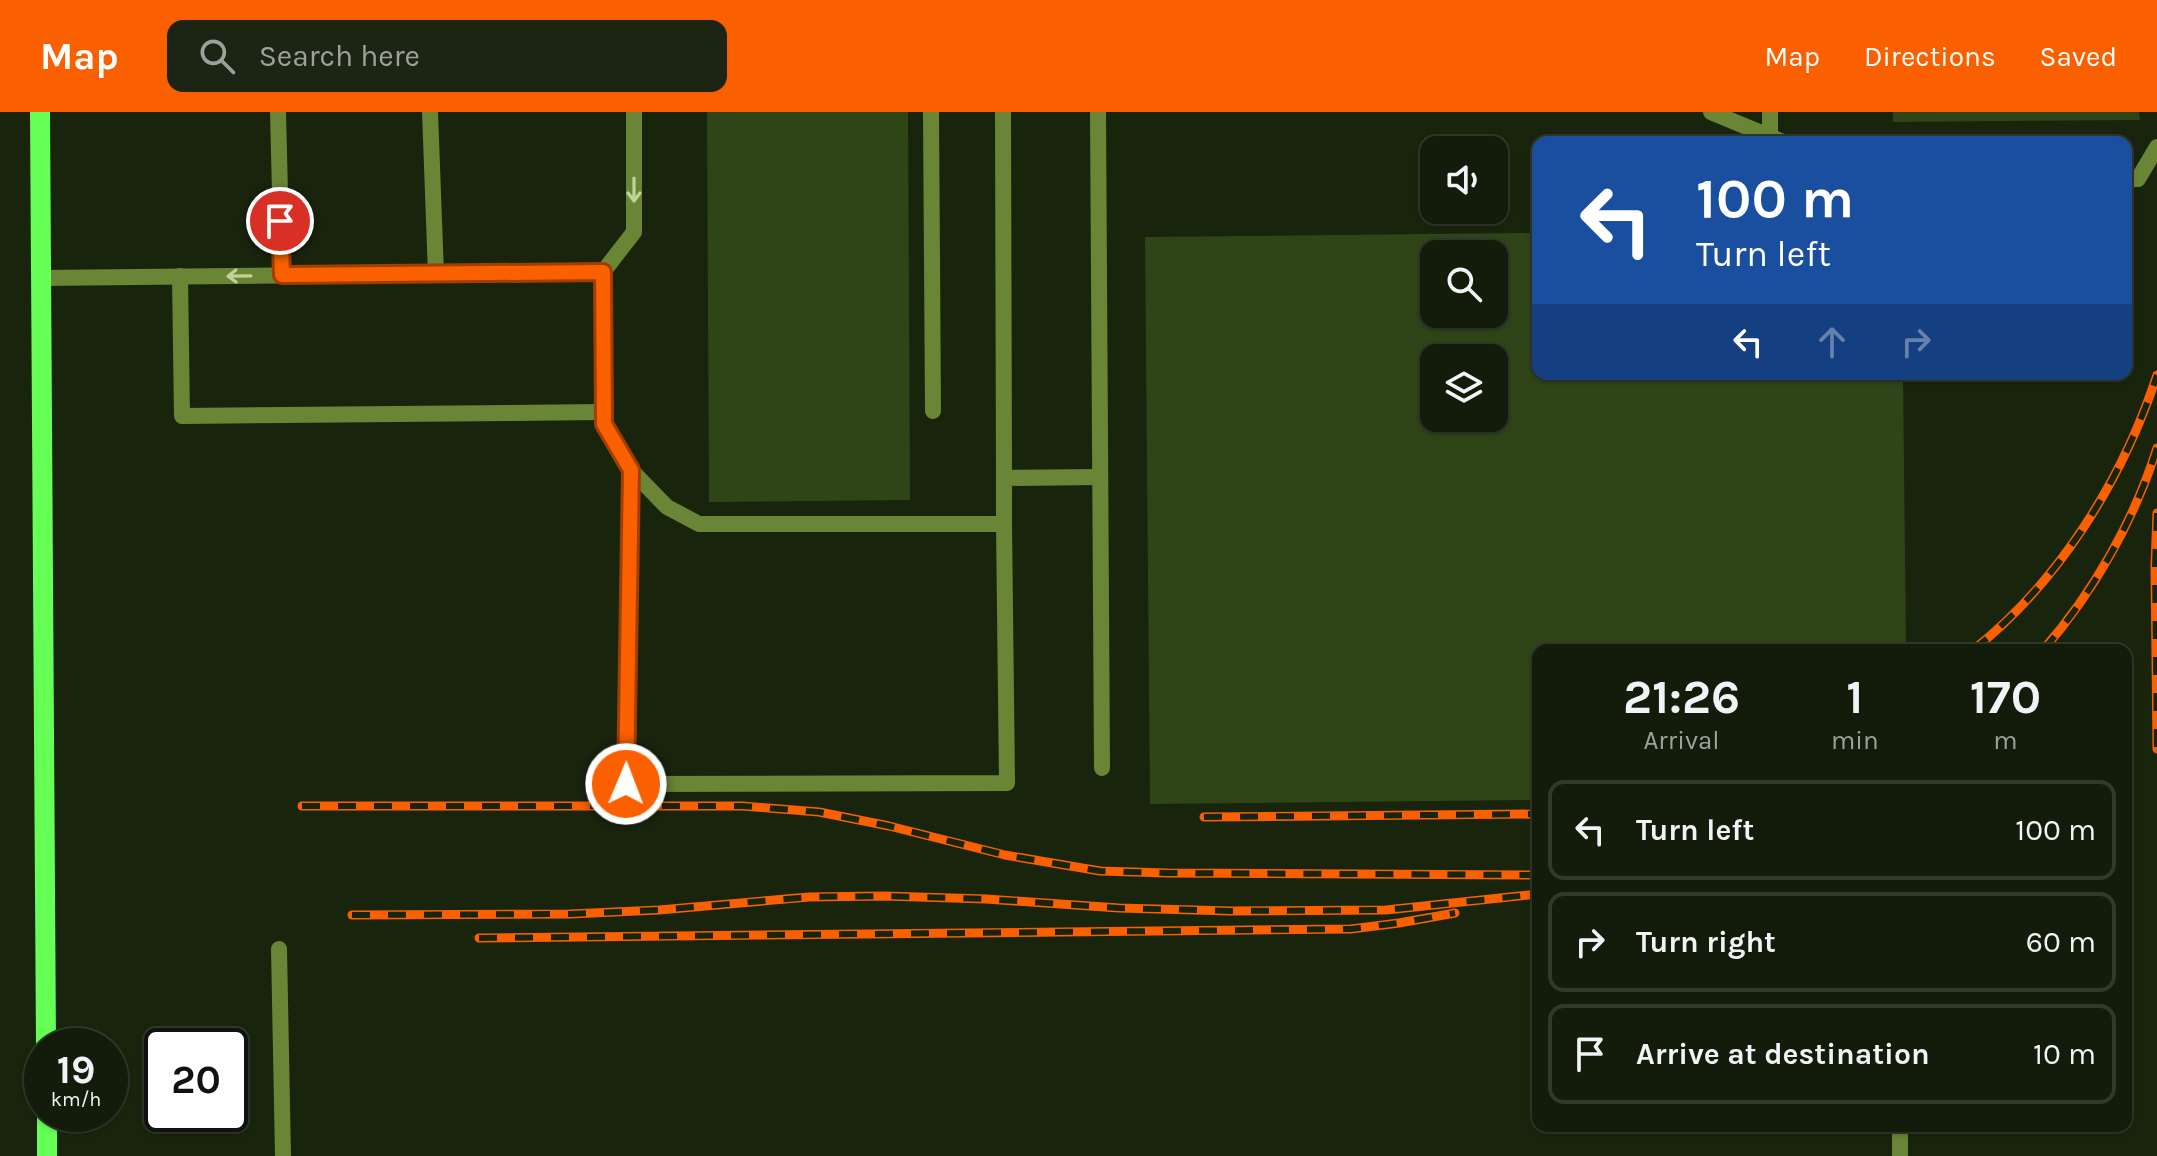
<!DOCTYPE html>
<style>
:root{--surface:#131b0a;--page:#1c2413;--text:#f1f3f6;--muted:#9da19c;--line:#32392b;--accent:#fa6000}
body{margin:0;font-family:Karla,sans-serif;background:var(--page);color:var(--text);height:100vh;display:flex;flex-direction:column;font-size:30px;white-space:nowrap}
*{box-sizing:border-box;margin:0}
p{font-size:26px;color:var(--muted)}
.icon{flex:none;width:44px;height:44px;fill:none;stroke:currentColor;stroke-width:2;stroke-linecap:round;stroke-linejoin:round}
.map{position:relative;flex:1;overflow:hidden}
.details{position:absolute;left:1532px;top:532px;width:600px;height:488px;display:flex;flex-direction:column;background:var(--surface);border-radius:16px;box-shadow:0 2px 6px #0004,0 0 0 2px var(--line)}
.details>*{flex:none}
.guide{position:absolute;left:1532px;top:24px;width:600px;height:244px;border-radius:16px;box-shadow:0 2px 6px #0004,0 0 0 2px var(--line);background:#1a4fa0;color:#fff;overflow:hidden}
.controls{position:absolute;left:1420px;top:24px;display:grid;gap:16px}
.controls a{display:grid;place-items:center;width:88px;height:88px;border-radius:16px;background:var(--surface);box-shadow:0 2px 6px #0004,0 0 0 2px var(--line);font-size:40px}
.speed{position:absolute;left:24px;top:916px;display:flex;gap:16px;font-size:40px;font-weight:700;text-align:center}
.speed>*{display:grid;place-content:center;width:104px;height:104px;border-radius:50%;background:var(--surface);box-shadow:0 2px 6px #0004,0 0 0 2px var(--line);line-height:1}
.speed small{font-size:20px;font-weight:400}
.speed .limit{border:4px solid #111;border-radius:12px;background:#fff;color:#111}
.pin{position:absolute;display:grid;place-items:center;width:68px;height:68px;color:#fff;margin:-34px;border:4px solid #fff;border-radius:50%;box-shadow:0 2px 8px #0007}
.me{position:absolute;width:88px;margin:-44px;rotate:1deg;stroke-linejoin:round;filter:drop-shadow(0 0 6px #0008)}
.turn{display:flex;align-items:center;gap:28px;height:168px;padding:0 32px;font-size:36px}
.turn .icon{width:104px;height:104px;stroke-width:2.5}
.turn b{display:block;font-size:56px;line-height:68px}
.lanes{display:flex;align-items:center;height:76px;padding:0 32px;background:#0003;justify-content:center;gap:40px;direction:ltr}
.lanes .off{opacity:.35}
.eta{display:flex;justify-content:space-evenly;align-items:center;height:136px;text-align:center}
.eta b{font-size:48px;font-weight:700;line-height:56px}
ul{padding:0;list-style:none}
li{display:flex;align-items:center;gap:24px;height:100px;margin:0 16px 12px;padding:0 16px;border:4px solid var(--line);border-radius:16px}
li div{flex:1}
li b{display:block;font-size:30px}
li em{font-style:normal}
header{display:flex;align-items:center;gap:48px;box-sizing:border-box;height:112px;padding:0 40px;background:var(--accent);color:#fff}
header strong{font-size:38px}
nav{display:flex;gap:44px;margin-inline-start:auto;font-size:28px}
.search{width:560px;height:72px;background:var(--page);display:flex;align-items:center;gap:20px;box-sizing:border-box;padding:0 28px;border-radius:16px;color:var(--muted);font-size:30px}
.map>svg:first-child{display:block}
.building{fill:#2f4518;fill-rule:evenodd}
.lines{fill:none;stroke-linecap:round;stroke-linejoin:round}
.service{stroke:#6b8536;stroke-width:16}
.primary{stroke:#65ff56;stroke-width:20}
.rail-casing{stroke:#fa6000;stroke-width:9}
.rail{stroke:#19240d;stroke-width:6;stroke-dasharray:18;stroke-linecap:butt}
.oneway{stroke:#bfd499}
.route-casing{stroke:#a23e00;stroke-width:20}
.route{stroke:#fa6000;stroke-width:14}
</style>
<header>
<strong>Map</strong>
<div class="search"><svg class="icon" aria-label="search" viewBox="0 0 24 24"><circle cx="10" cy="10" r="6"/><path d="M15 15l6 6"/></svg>Search here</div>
<nav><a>Map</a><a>Directions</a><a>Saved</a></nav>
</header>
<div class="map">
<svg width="2157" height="1044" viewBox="0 0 2157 1044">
<rect width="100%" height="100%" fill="#19240d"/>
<!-- building -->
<g class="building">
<polygon points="707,0 908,0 910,388 709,390"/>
<polygon points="1893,0 2139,0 2140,8 1893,10"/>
<path d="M1538,121V262H1903L1906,538H1538V688L1150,692L1145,125ZM1434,142H1494V202H1434ZM1434,246H1494V306H1434Z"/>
</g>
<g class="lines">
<!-- service -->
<g class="service">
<polyline points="278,0 282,163"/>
<polyline points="430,0 436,162"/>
<polyline points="931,0 933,299"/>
<polyline points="1003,0 1004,366"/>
<polyline points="1098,0 1102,656"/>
<polyline points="1711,0 1783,30"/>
<polyline points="1770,0 1770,25"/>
<polyline points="2126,67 2138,67 2157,35"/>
<polyline points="603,160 604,312 631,358 667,395 699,412 1004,412 1004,366 1100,365"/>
<polyline points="180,164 182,304 604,300"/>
<polyline points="41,166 603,160 634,120 634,0"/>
<polyline points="631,358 626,672 1007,671 1004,412"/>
<polyline points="279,837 283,1044"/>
<polyline points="1900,1014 1900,1044"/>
</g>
<!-- primary -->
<g class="primary">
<polyline points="40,0 46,934"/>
<polyline points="47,1002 47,1044"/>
</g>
<!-- rail casing -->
<g class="rail-casing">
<g id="rail">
<polyline points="2157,401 2155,454 2157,637"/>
<path d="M1973,538C2059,470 2123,367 2157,263"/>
<path d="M2043,538C2093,481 2134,409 2157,336"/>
<polyline points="302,694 742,694 819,700 889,714 1005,743 1100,759 1167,761 1538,763"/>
<polyline points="1204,705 1538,702"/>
<polyline points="352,803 570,802 659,798 809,785 884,784 986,787 1119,796 1231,799 1386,798 1538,782"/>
<polyline points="479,826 1351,817 1399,811 1455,801"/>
</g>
</g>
<!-- rail -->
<use href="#rail" class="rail"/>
</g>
<!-- one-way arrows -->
<defs><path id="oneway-shaft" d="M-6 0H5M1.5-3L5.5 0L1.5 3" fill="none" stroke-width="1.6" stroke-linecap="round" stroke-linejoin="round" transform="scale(2)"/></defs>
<g class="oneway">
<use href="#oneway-shaft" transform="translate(634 78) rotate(90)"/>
<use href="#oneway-shaft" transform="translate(239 164) rotate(179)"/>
</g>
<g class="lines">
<!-- route casing -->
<g class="route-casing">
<polyline id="route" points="280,109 282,163 603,160 604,312 631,358 626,672"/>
</g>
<!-- route -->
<use href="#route" class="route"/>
</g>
</svg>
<div class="controls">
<a><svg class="icon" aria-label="sound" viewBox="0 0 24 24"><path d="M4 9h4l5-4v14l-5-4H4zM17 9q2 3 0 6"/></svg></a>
<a><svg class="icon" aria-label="search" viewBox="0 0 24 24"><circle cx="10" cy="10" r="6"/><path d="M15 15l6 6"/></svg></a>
<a><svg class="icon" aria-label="layers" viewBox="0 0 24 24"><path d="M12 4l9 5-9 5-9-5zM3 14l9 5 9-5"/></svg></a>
</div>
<div class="speed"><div>19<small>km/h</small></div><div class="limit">20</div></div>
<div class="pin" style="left:280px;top:109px;background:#d93025"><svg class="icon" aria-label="arrive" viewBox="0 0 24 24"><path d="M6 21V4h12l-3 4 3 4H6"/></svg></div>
<svg class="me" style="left:626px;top:672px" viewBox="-20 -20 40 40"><circle r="17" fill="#fa6000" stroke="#fff" stroke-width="3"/><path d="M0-11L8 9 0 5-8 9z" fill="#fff"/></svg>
<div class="guide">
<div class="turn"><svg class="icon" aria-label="left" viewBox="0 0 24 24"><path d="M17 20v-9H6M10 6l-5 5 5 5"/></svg><div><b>100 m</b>Turn left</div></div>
<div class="lanes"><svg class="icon" aria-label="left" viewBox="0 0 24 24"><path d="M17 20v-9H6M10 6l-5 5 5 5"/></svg><svg class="icon off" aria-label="ahead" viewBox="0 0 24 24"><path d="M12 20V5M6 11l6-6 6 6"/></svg><svg class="icon off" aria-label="right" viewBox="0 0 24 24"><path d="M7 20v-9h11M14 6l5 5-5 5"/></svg></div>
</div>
<section class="details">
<div class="eta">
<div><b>21:26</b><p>Arrival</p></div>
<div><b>1</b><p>min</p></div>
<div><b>170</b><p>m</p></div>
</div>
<ul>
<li><svg class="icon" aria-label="left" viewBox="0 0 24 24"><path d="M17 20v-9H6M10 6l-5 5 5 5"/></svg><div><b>Turn left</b></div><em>100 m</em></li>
<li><svg class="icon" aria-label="right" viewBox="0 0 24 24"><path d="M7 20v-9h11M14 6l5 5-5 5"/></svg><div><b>Turn right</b></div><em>60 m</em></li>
<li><svg class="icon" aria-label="arrive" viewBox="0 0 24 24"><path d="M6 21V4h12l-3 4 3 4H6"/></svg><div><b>Arrive at destination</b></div><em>10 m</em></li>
</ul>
</section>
</div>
